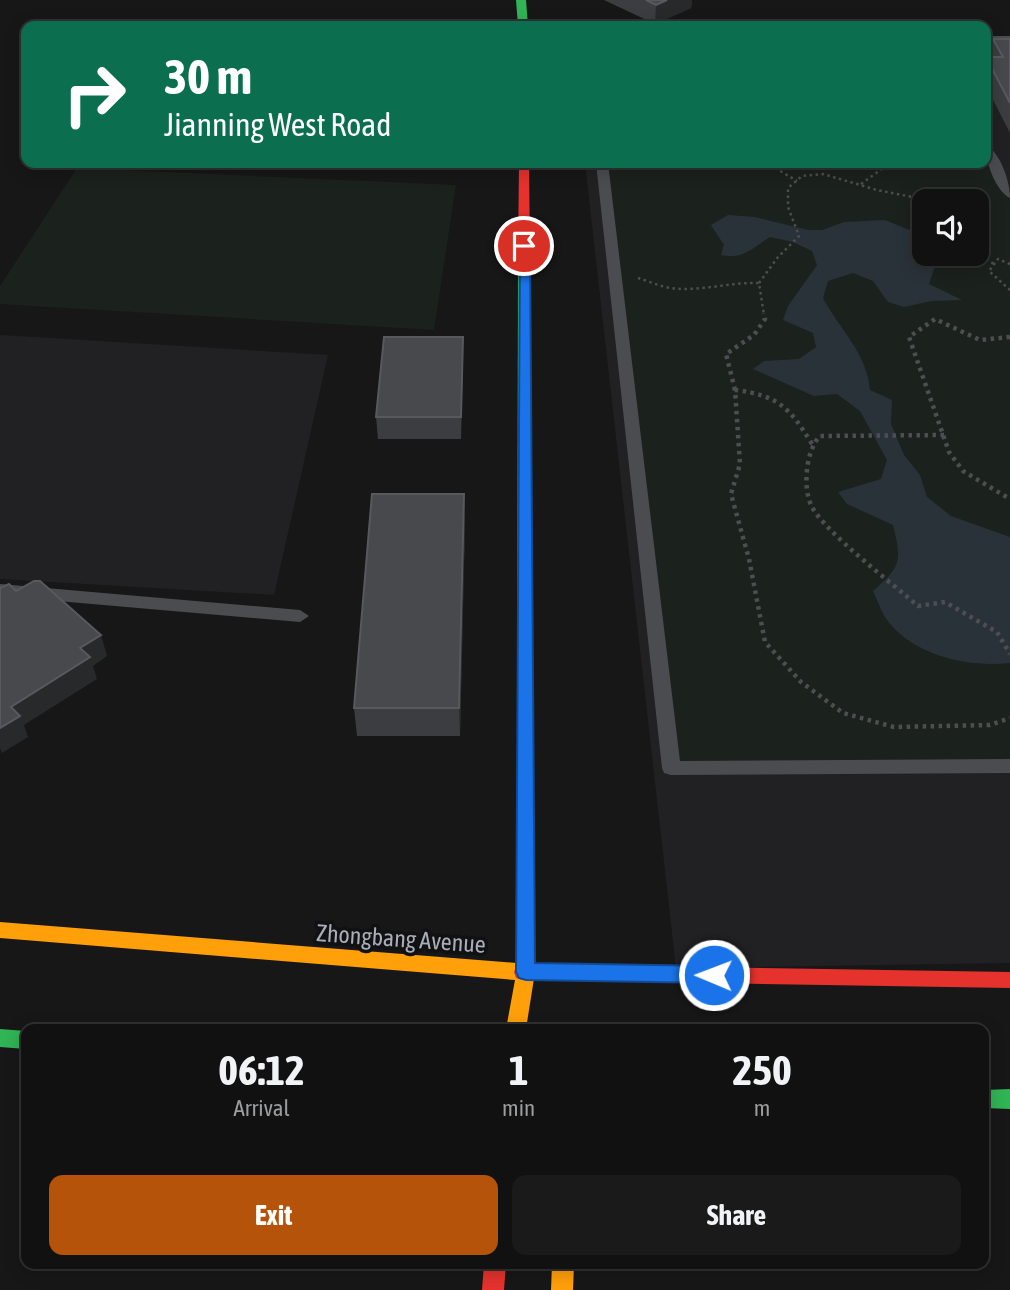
<!DOCTYPE html>
<style>
:root{--surface:#111;--page:#1a1a1a;--text:#f1f3f6;--muted:#9c9d9f;--line:#303131;--accent:#b45309}
body{margin:0;font-family:"Asap Condensed",sans-serif;background:var(--page);color:var(--text);height:100vh;display:flex;flex-direction:column;font-size:26px;white-space:nowrap}
*{box-sizing:border-box;margin:0}
p{font-size:23px;color:var(--muted)}
.icon{flex:none;width:38px;height:38px;fill:none;stroke:currentColor;stroke-width:2;stroke-linecap:round;stroke-linejoin:round}
.map{position:relative;flex:1;overflow:hidden}
.sheet{position:absolute;left:21px;top:1024px;width:968px;height:245px;display:flex;flex-direction:column;background:var(--surface);border-radius:14px;box-shadow:0 4px 18px #0003,0 0 0 2px var(--line)}
.sheet>*{flex:none}
.hud{position:absolute;left:21px;top:21px;width:970px;height:147px;border-radius:14px;box-shadow:0 4px 18px #0003,0 0 0 2px var(--line);background:#0b6e4f;color:#fff;overflow:hidden}
.buttons{position:absolute;left:912px;top:189px;display:grid;gap:14px}
.buttons a{display:grid;place-items:center;width:77px;height:77px;border-radius:14px;background:var(--surface);box-shadow:0 4px 18px #0003,0 0 0 2px var(--line);font-size:35px}
.pin{position:absolute;display:grid;place-items:center;width:60px;height:60px;color:#fff;margin:-30px;border:4px solid #fff;border-radius:50%;box-shadow:0 2px 7px #0007}
.me{position:absolute;width:77px;margin:-38px;rotate:271deg;stroke-linejoin:round;filter:drop-shadow(0 0 5px #0008)}
.turn{display:flex;align-items:center;gap:24px;height:147px;padding:0 28px;font-size:32px}
.turn .icon{width:91px;height:91px;stroke-width:2.5}
.turn b{display:block;font-size:49px;line-height:60px}
.eta{display:flex;justify-content:space-evenly;align-items:center;height:119px;text-align:center}
.eta b{font-size:42px;font-weight:700;line-height:49px}
.action{display:flex;gap:14px;margin-top:auto;padding:14px 28px}
.action a{flex:1;height:80px;border-radius:14px;background:var(--accent);color:#fff;font-size:28px;font-weight:700;line-height:80px;text-align:center}
.action a+a{background:var(--page);color:var(--text)}
.map>svg:first-child{display:block}
.built{fill:#212124;fill-rule:evenodd}
.green{fill:#1b211c;fill-rule:evenodd}
.water{fill:#2a3239}
.lines{fill:none;stroke-linecap:round;stroke-linejoin:round}
.path-far1{stroke:#4d4e52;stroke-width:2.5;stroke-dasharray:2.5 3.5;stroke-linecap:butt}
.path{stroke:#4d4e52;stroke-width:4.5;stroke-dasharray:3.5 4.5;stroke-linecap:butt}
.lane{fill:#4b4c50;fill-rule:evenodd}
.fast{fill:#30b455;fill-rule:evenodd}
.slow{fill:#ff9f0a;fill-rule:evenodd}
.jam{fill:#e5322d;fill-rule:evenodd}
.wall{fill:#3c3d40}
.shaded-wall{fill:#28292a}
.building{fill:#48494d;stroke:#57595e;stroke-width:2}
.route{fill:#1a73e8;stroke:#114b97;stroke-width:2}
.labels{text-anchor:middle;stroke-width:7;stroke-linejoin:round;paint-order:stroke}
.near-street-label{font-size:24px;fill:#a8adb8;stroke:#111113}
</style>
<div class="map">
<svg width="1010" height="1290" viewBox="0 0 1010 1290">
<rect width="100%" height="100%" fill="#171717"/>
<!-- built -->
<g class="built">
<path d="M985,38H1010V963L676,968L585,163H985ZM924,201H976V254H924Z"/>
<polygon points="0,335 328,355 274,595 0,579"/>
</g>
<!-- green -->
<g class="green">
<path d="M985,149L1010,197V766L671,768L602,163H985ZM924,201H976V254H924Z"/>
<polygon points="77,168 456,185 434,330 0,304 0,286"/>
</g>
<!-- water -->
<path class="water" d="M728,215L755,217L808,230H822L844,222L885,220L912,231L924,242V254H932L934,269L929,284L962,300L931,301L904,307L888,302L873,281L853,273L828,281L823,298C840,330 867,353 870,390L892,400L891,424L904,455L920,475L927,497L951,516L1010,537V663C968,668 910,655 885,617C880,609 877,599 873,591C901,566 902,562 893,525L847,504L838,492L881,479L887,460L860,411L837,394L814,396L753,369L764,361L799,359L816,347L813,333L783,320L788,306L817,265L812,251L793,242L770,237C752,248 743,260 721,255L724,245L711,225Z"/>
<g class="lines">
<!-- path-far1 -->
<g class="path-far1">
<polyline points="758,163 772,166 797,181"/>
<polyline points="861,184 890,163"/>
<polyline points="976,253 994,264"/>
<polyline points="1010,264 998,259 989,271 1010,290"/>
<path d="M638,278C648,281 659,286 670,288C700,292 729,282 759,283L764,315"/>
<polyline points="759,283 778,257 799,236 788,207 788,188 802,176 823,174 877,190 932,201"/>
</g>
<!-- path -->
<g class="path">
<polyline points="1010,337 980,340 935,319 909,337 949,452 963,471 1010,499"/>
<polyline points="735,390 726,354 754,335 765,319 764,313"/>
<path d="M944,435L820,436C806,450 802,488 812,507C826,533 893,584 918,606L945,602L997,632L1010,654"/>
<path d="M812,444C790,408 778,395 735,390L740,464L731,494L749,559L765,642L801,682L843,713L894,727L990,725L1010,718"/>
</g>
<!-- lane -->
<g class="lane">
<rect x="985" y="36" width="25" height="6"/>
<path d="M985,144C1000,152 1010,181 1010,198C995,191 985,160 985,144Z"/>
<polygon points="596,163 608,163 680,761 1010,759 1010,773 671,775 664,773 662,768"/>
<polygon points="0,584 300,610 309,616 300,622 0,596"/>
</g>
<!-- fast -->
<g class="fast">
<polygon points="516,0 526,0 528,26 518,26"/>
<polygon points="524,251 530,255 533,724 531,728 519,728 517,724 518,255"/>
<polygon points="0,1029 26,1031 26,1049 0,1047"/>
<polygon points="1010,1089 1010,1109 984,1108 984,1090"/>
</g>
<!-- slow -->
<g class="slow">
<polygon points="525,718 531,720 533,724 535,972 526,1029 506,1029 515,980 0,938 0,922 517,963 517,724 519,720"/>
<polygon points="552,1264 574,1264 573,1290 551,1290"/>
</g>
<!-- jam -->
<g class="jam">
<polygon points="519,163 529,163 530,255 524,259 518,255"/>
<polygon points="523,964 1010,972 1010,988 523,980 516,978 514,972 516,966"/>
<polygon points="484,1264 506,1264 504,1290 482,1290"/>
</g>
</g>
<!-- wall -->
<g class="wall">
<polygon points="604,0 692,0 691,8 655,24"/>
<polygon points="993,39 1010,39 1010,133 985,84 985,61 986,57 989,57"/>
<polygon points="463,358 461,439 378,439 376,417"/>
<polygon points="465,522 460,736 357,736 354,708"/>
</g>
<!-- shaded-wall -->
<g class="shaded-wall">
<polygon points="667,0 692,0 691,8 655,24 656,5"/>
<polygon points="463,337 463,358 461,439 461,417"/>
<polygon points="464,494 465,522 460,736 459,708"/>
<polygon points="101,635 107,656 93,666 97,679 24,725 28,737 2,753 0,748 0,728 11,707 80,648"/>
</g>
<!-- building -->
<g class="building">
<polygon points="646,0 667,0 656,5"/>
<polygon points="993,39 1010,39 1010,103 986,57 1003,57"/>
<polygon points="384,337 463,337 461,417 376,417"/>
<polygon points="372,494 464,494 459,708 354,708"/>
<polygon points="34,581 40,581 101,635 80,648 90,657 11,707 20,716 0,728 0,588 9,584 16,591"/>
</g>
<!-- route -->
<polygon class="route" points="520,244 530,246 535,963 714,966 721,969 724,975 721,981 714,983 526,980 519,978 516,972"/>
<g class="labels">
<!-- near-street labels -->
<g class="near-street-label">
<text transform="translate(401 939) rotate(4)" y="8">Zhongbang Avenue</text>
</g>
</g>
</svg>
<div class="buttons">
<a><svg class="icon" aria-label="sound" viewBox="0 0 24 24"><path d="M4 9h4l5-4v14l-5-4H4zM17 9q2 3 0 6"/></svg></a>
</div>
<div class="pin" style="left:524px;top:246px;background:#d93025"><svg class="icon" aria-label="arrive" viewBox="0 0 24 24"><path d="M6 21V4h12l-3 4 3 4H6"/></svg></div>
<svg class="me" style="left:714px;top:975px" viewBox="-20 -20 40 40"><circle r="17" fill="#1a73e8" stroke="#fff" stroke-width="3"/><path d="M0-11L8 9 0 5-8 9z" fill="#fff"/></svg>
<div class="hud">
<div class="turn"><svg class="icon" aria-label="right" viewBox="0 0 24 24"><path d="M7 20v-9h11M14 6l5 5-5 5"/></svg><div><b>30 m</b>Jianning West Road</div></div>
</div>
<section class="sheet">
<div class="eta">
<div><b>06:12</b><p>Arrival</p></div>
<div><b>1</b><p>min</p></div>
<div><b>250</b><p>m</p></div>
</div>
<div class="action"><a>Exit</a><a>Share</a></div>
</section>
</div>
